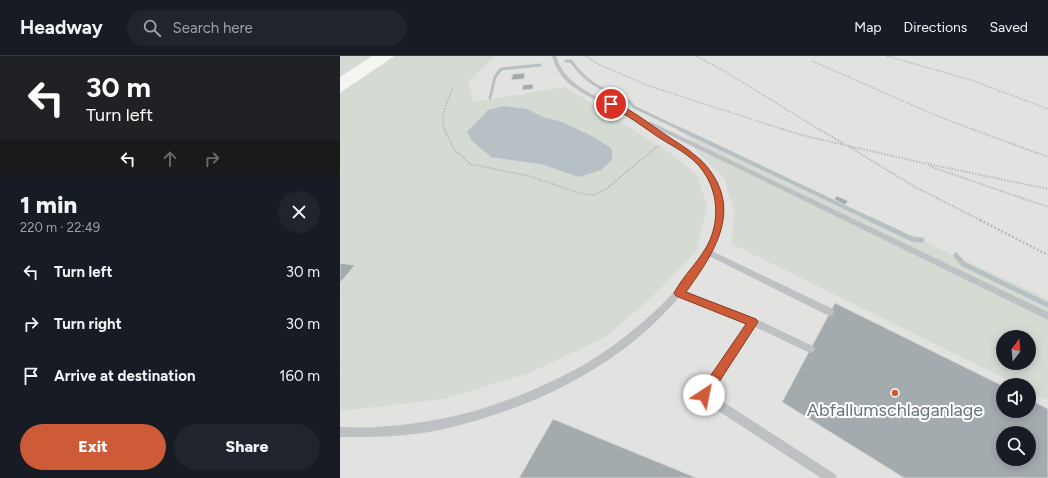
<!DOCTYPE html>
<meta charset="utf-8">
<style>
:root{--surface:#171b24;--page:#20242c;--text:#f1f3f6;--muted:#9ea1a6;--line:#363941;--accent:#ce5b37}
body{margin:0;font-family:Figtree,sans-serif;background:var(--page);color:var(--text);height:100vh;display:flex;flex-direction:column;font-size:15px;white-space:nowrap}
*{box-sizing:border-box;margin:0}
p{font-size:13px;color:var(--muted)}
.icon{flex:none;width:22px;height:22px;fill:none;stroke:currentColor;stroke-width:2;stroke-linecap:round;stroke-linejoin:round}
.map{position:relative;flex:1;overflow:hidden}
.side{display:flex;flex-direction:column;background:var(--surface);width:340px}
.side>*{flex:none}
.top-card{background:#202124;color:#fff;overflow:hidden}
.needle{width:26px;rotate:16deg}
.controls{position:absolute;left:656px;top:274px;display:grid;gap:8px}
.controls a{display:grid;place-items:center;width:40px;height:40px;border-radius:50%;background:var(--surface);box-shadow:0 2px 10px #0003;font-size:20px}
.pin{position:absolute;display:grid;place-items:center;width:34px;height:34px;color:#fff;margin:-17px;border:2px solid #fff;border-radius:50%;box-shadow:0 1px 4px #0007}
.me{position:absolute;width:44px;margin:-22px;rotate:34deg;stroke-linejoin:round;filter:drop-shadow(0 0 3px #0008)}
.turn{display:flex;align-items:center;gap:14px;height:84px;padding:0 20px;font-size:18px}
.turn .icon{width:52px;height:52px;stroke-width:2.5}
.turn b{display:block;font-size:28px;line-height:34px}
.lanes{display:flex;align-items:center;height:38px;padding:0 20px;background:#0003;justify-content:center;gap:20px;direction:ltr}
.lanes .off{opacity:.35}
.round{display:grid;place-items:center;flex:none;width:42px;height:42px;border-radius:21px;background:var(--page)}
.headline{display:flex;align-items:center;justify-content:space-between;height:68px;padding:0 20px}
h1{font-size:24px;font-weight:800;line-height:30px}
.action{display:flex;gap:8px;margin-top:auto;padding:8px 20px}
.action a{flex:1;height:46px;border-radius:24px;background:var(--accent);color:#fff;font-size:16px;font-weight:800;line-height:46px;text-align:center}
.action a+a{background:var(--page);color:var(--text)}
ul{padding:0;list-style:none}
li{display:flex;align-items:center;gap:12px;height:52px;padding:0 20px}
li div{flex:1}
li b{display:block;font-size:15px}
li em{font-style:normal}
header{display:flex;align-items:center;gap:24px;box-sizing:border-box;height:56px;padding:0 20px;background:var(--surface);border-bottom:1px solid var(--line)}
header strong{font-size:19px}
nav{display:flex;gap:22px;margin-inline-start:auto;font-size:14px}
.search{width:280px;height:36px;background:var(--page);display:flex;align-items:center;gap:10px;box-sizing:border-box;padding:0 14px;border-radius:22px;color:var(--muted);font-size:15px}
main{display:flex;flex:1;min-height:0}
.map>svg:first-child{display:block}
.built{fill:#e2e3e1;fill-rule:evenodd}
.green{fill:#d5dad3;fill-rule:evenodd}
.water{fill:#b7c0c4}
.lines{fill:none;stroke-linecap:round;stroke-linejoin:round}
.stream-far2{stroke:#b7c0c4;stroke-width:3}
.stream-far1{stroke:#b7c0c4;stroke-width:4}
.stream{stroke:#b7c0c4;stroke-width:5}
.building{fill:#a4abaf;stroke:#d5d5d4;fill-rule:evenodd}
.path-far2{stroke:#b7babc;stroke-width:1.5;stroke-dasharray:1.5 1.5;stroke-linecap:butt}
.path-far1{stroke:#b7babc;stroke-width:2;stroke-dasharray:1.5 1.5;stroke-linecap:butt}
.path{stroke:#b7babc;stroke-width:2.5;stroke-dasharray:2 2;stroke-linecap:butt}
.lane{fill:#bec1c4;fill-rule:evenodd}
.route{fill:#ce5b37;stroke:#863b24}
.poi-dot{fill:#ce5b37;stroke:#fff;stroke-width:1.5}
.labels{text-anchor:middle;stroke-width:4;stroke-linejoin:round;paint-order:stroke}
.near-poi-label{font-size:18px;fill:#67747e;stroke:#fff}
</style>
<header>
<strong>Headway</strong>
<div class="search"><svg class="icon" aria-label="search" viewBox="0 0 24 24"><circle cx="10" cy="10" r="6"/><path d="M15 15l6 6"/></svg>Search here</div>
<nav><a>Map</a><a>Directions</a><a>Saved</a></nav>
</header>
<main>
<section class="side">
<div class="top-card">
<div class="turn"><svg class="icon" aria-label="left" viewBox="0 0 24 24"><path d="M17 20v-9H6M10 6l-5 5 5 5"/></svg><div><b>30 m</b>Turn left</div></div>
<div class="lanes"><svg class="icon" aria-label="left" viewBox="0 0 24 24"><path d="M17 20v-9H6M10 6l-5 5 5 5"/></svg><svg class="icon off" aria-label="ahead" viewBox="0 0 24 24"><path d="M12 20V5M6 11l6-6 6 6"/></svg><svg class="icon off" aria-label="right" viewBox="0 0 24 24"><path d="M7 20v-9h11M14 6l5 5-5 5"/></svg></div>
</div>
<div class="headline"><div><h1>1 min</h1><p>220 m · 22:49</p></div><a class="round"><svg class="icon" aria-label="close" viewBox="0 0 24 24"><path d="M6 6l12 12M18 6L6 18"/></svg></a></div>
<ul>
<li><svg class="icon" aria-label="left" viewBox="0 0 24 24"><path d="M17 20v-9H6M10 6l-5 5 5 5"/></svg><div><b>Turn left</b></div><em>30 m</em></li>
<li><svg class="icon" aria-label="right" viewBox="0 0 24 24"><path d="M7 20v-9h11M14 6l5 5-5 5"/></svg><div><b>Turn right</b></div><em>30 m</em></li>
<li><svg class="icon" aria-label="arrive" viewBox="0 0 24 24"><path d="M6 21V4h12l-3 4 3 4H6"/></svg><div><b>Arrive at destination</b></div><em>160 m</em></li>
</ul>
<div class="action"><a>Exit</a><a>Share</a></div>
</section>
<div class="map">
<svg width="708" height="422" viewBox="0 0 708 422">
<rect width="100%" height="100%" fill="#f4f4f1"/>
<!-- built -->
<path class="built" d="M55,0H708V422H0V37ZM663,281H689V307H663ZM663,329H689V355H663ZM663,377H689V403H663Z"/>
<!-- green -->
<g class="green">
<polygon points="0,0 32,0 0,21"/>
<polygon points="55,0 155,0 129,25 133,46 226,31 336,101 357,119 367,149 357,194 313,240 267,280 192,316 103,343 1,355 0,37"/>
<path d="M340,72L708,243V344L689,335V329H678L392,188L394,156L384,122L357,95ZM663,281H689V307H663Z"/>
</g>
<!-- water -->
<polygon class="water" points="164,50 187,53 203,61 222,66 254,81 272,93 272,104 261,114 239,121 201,108 151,101 132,85 127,76 148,54"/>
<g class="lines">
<!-- stream-far2 -->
<g class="stream-far2">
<path d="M226,5H231C241,19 252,30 269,35"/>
<polyline points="150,42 155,21 161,13 200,9"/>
<polyline points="289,45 294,51 342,74"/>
</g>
<!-- stream-far1 -->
<polyline class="stream-far1" points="340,73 534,165"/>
<!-- stream -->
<g class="stream">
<polyline points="532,164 572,183 582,184"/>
<polyline points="616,199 623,208 708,249"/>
</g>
</g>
<!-- building -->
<g class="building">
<polygon points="185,17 184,23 171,24 173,18"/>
<polygon points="193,28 193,33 182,34 183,29"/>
<polygon points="497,140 508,145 505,149 494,143"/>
<polygon points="0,207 15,209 0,227"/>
<path d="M495,247L663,330V355H689V343L708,353V422H564L442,346ZM663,377H689V403H663Z"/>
<polygon points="213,363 357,422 179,422"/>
</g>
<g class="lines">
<!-- path-far2 -->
<g class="path-far2">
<polyline points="246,0 258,8 309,30 445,74"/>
<polyline points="356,0 386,16 480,74"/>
<polyline points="547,0 631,24 708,53"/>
<polyline points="472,5 595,59 634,74"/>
<path d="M105,74C99,61 108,44 113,32"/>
</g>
<!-- path-far1 -->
<g class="path-far1">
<polyline points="104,73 114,93 130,108 189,120 243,138 253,139 266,133 318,90"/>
<polyline points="442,73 465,80 579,106 708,133"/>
<polyline points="479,73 504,88"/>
<polyline points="632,73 708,101"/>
<polyline points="508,90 575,131 642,165"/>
<polyline points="589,110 708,151"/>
</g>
<!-- path -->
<polyline class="path" points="640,164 708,199"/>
<!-- lane -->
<path class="lane" d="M212,0H216C224,26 248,37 271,47C277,50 283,52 288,55C294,59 301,63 306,67L307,66H311L708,256V264L309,69C360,104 406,123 372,195L493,253L494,256L493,259L490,260L487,259L369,200L359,217L344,235L416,263L473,290L475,293L473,296L470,297L415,271L371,338L495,418L497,422H481L360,343L359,339L360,335L407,268L339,241C281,311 187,355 100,374C67,381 33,381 0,381V371C16,371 33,372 49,370C83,367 118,361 150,350C181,340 211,327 240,311C290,283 408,190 369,123C359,104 338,95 321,83C309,74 296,64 283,57C255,41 221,35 212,0Z"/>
</g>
<!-- route -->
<path class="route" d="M271,46C291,52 309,68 326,79C336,86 347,92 356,100C365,107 372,116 377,126C397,165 369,204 346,236L416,263L418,266L368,343L364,345L360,343L358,339L360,335L406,268L336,240L334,237C344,218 361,204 370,184C382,155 375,123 352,103C342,94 329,88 318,81C302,70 286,58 269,50L268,48Z"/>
<!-- markers -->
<circle class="poi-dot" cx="555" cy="337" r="4"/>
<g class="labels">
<!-- near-poi labels -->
<g class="near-poi-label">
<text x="555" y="360">Abfallumschlaganlage</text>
</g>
</g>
</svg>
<div class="controls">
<a><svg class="needle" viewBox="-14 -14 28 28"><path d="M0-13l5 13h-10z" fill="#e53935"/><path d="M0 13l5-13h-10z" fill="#9ea1a6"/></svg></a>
<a><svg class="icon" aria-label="sound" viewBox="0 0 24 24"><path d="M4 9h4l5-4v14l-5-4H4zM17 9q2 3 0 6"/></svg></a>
<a><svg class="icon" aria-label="search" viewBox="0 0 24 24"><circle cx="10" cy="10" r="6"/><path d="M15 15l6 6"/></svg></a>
</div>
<div class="pin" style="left:271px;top:48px;background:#d93025"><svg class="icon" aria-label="arrive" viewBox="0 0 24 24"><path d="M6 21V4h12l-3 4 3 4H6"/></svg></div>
<svg class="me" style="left:364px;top:339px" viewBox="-20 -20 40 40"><circle r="19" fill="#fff"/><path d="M0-13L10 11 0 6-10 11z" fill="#ce5b37"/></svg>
</div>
</main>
